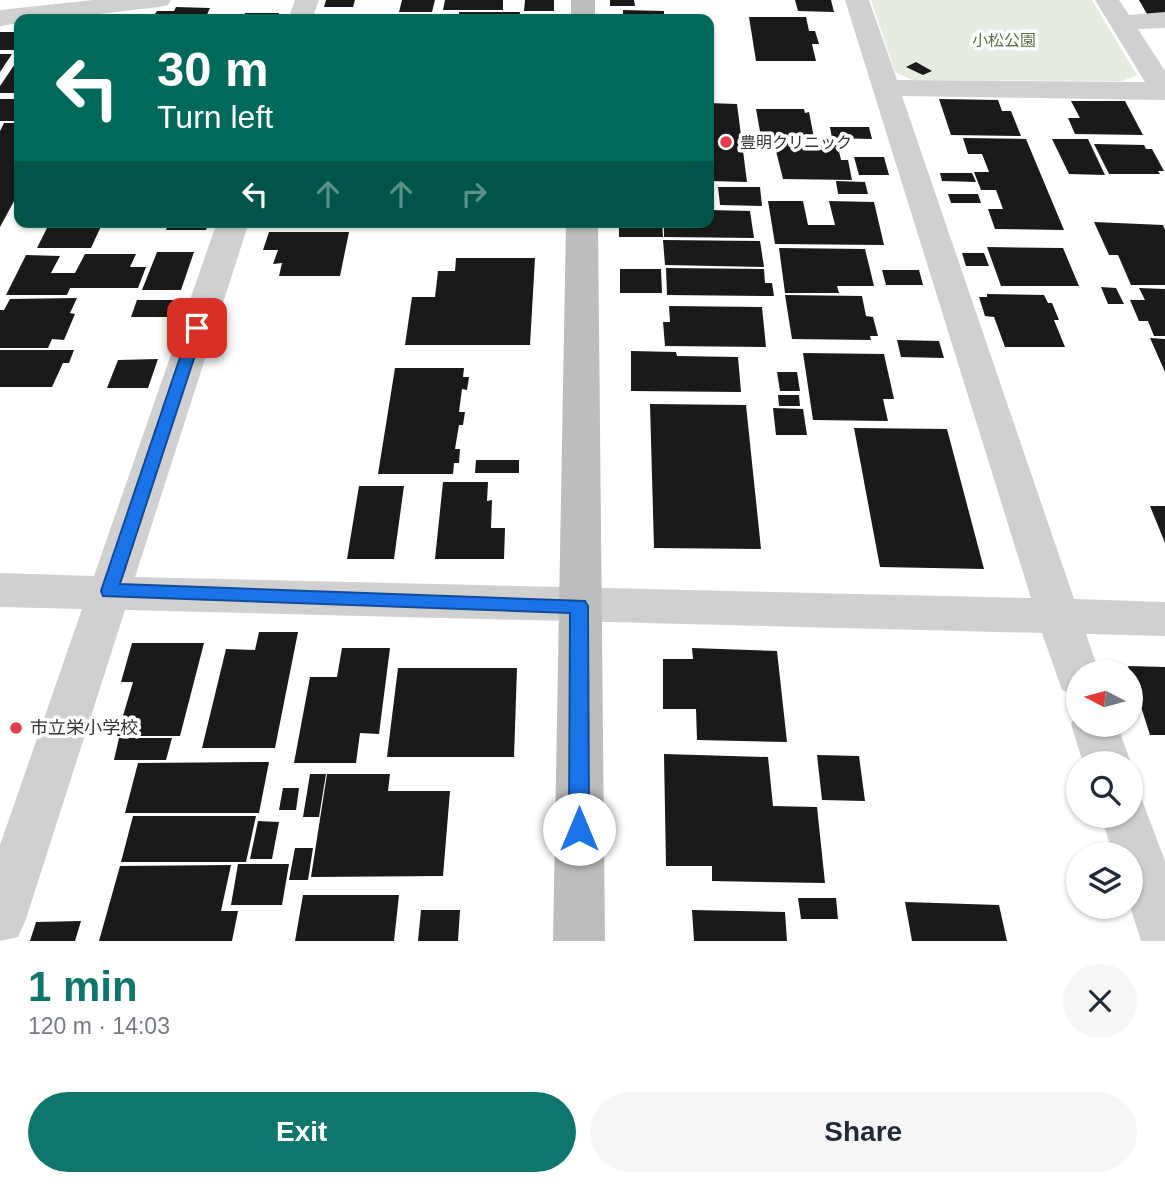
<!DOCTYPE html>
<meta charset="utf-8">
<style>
:root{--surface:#fff;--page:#f6f6f7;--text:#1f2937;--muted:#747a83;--accent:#0f766e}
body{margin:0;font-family:Helvetica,"Noto Sans JP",sans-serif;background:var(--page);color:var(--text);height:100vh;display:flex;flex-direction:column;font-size:26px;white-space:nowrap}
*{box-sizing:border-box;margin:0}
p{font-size:23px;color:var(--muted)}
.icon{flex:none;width:38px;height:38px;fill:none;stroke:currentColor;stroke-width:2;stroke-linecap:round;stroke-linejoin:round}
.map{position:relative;height:941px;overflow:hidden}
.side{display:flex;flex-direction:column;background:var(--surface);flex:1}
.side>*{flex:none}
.top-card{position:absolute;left:14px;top:14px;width:700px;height:214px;border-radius:14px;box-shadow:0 2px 5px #0004;background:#00695c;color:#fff;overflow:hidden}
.needle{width:46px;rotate:276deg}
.fabs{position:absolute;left:1066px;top:660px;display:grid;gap:14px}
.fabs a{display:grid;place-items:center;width:77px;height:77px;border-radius:50%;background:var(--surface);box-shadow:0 2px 5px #0004;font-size:35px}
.pin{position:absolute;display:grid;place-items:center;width:60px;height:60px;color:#fff;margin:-30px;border-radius:14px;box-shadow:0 4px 10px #0006}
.me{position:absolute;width:77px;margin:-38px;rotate:0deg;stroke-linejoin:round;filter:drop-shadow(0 0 5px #0008)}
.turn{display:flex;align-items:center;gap:24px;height:147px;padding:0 28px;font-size:32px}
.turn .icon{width:91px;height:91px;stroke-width:2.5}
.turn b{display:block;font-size:49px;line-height:60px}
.lanes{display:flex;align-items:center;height:66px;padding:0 28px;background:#0003;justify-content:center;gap:35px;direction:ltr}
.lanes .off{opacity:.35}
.round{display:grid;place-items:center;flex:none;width:74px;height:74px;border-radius:37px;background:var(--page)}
.overview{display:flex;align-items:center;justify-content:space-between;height:119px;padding:0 28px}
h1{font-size:42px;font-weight:800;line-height:52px;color:var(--accent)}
.primary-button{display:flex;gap:14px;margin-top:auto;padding:14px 28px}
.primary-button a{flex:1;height:80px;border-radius:42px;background:var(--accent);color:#fff;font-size:28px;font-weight:800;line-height:80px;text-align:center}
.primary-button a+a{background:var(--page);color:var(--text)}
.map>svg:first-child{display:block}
.green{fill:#e6ecdf}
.building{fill:#1a1a1a}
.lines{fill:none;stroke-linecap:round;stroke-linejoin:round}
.street{fill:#d0d0d0;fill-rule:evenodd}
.secondary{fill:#bdbdbd;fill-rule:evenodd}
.route{fill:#1a73e8;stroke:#114b97;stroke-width:2}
.poi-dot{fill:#e43b4d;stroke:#fff;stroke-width:2.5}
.labels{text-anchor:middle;stroke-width:7;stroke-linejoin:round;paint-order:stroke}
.far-park-label{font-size:16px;fill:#586f3f;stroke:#fff}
.far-poi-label{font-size:16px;fill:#333;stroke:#fff;text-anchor:start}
.poi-label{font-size:18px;fill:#333;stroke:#fff;text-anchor:start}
</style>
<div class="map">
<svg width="1165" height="941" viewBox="0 0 1165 941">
<rect width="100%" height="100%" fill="#fff"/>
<!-- green -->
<polygon class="green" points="871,0 1092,0 1137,75 1122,81 912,80 895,72"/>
<!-- building -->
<g class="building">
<polygon points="326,0 355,0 353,7 324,7"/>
<polygon points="402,0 435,0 432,12 399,12"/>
<polygon points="445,0 503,0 503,10 443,10"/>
<polygon points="525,0 554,0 554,11 524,11"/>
<polygon points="610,0 634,0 635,6 610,6"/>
<polygon points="795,0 831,0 834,12 798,11"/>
<polygon points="1139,0 1165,0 1165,15 1147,14"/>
<polygon points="176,7 210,8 205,19 152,19 157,11 174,11"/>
<polygon points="623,10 664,11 664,19 623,19"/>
<polygon points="459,12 520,12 519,19 459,19"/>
<polygon points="245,13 279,13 277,19 243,19"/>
<polygon points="749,17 806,17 809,31 815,31 819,44 812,44 816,61 756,61"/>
<rect x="0" y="32" width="19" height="18"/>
<polygon points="0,54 12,54 0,72"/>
<polygon points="19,58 19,93 0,93 0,86"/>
<polygon points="916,62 932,71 923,75 906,67"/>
<rect x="0" y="99" width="19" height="22"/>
<polygon points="939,99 998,100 1002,111 1011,111 1021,136 951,135"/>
<polygon points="1071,101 1125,101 1143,135 1075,134 1068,118 1080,118"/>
<polygon points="709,103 737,104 747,182 709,181"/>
<polygon points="756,109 804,109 805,113 809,112 814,138 761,137"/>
<polygon points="4,123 19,123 19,192 0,227 0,131"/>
<polygon points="830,127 869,127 872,139 832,138"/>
<polygon points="963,138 1026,139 1064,230 995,229 988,209 1003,209 996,190 981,190 974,172 989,172 982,154 968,154"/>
<polygon points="1052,139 1088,139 1105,175 1069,174"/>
<polygon points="774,143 837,143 841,160 848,160 852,180 783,179"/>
<polygon points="1094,144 1144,145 1146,149 1152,149 1164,171 1158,171 1160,174 1109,174"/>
<polygon points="854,157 884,157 889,175 859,175"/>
<polygon points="940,173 972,173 976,182 942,181"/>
<polygon points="836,181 865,182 868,194 838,194"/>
<polygon points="718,187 760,187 762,206 720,205"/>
<polygon points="948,194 978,194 981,203 951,203"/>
<polygon points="768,201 803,201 808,225 835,225 829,201 874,202 884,245 775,244"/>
<polygon points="709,210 750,211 754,238 664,237 664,222 709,222"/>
<polygon points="50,222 103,222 91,248 37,248"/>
<polygon points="170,222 209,222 206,230 166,230"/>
<polygon points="619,222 662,222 663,237 619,237"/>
<polygon points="1094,222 1163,225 1165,230 1165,285 1131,285 1118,255 1109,255"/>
<polygon points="269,232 349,232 340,276 279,276 282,263 273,264 278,250 263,250"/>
<polygon points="663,240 760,241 764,267 665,265"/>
<polygon points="987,247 1063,248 1079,286 1001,286"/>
<polygon points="779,248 865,249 874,286 837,286 839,293 785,293"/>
<polygon points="157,252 194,252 181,290 142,290"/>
<polygon points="962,253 984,253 989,266 966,266"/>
<polygon points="85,254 136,254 130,267 146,267 138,288 70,288 67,295 6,295 26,255 60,256 51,273 75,273"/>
<polygon points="456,258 535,258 530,345 405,345 412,297 435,297 438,271 455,271"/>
<polygon points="666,268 764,269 765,283 772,283 774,296 667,295"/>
<polygon points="620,269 661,269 662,293 620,293"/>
<polygon points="882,270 919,270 923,285 886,285"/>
<polygon points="1101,287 1116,288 1124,304 1108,304"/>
<polygon points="1139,288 1165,289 1165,336 1154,336 1148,321 1139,321 1130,300 1145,300"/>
<polygon points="987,294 1044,295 1048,303 1052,303 1059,320 1054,320 1065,347 1005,347 994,317 985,316 979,297 987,297"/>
<polygon points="785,295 862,296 866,316 873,317 878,336 870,336 871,340 792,339"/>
<polygon points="77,298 70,313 75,314 64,340 52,339 48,348 0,348 0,310 4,310 10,299"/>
<polygon points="137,300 177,300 171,317 131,317"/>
<polygon points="669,306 762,307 766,347 665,346 663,322 670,322"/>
<polygon points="1150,338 1165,339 1165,372"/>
<polygon points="897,340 939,341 944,358 901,357"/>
<polygon points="0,350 74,350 69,363 63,363 52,387 0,387"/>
<polygon points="631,351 676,352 677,356 738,357 741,392 631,391"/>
<polygon points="803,353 884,354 894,399 883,399 888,421 813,420"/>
<polygon points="158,359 148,388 107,388 118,360"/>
<polygon points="395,368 464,368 463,377 469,377 467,390 462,389 459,412 465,412 463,425 459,425 455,449 460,449 459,463 454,463 453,474 378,474"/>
<polygon points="777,372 797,372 800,391 780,391"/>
<polygon points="778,395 799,395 800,406 779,406"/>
<polygon points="650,404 746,405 761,549 654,548"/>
<polygon points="773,408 803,409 807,435 776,435"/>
<polygon points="854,428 947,429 984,569 880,567"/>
<polygon points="476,460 519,460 519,473 475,473"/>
<polygon points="443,482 488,482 487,501 492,500 491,528 505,528 504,559 435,559"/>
<polygon points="359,486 404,486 394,559 347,559"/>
<polygon points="1150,506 1165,506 1165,543"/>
<polygon points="259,632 298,632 275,748 202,748 226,649 255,650"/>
<polygon points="132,643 204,643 180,736 117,736 133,682 121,682"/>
<polygon points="342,648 390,648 379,734 360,733 356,763 294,763 310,677 337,677"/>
<polygon points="692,648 777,651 787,742 697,740 696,709 663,709 663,659 693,659"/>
<polygon points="1128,666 1165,667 1165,735 1150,735"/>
<polygon points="398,668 517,668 514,757 387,757"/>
<polygon points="119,738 172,738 166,760 114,760"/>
<polygon points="664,754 768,757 773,806 817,807 825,883 712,881 712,866 666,866"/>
<polygon points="817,755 859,756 865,801 822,800"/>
<polygon points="269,762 259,813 125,813 138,763"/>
<polygon points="310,774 326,774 319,817 303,817"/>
<polygon points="327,774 390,774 388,791 450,791 443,876 311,877"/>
<polygon points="283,788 299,788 296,810 279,810"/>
<polygon points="133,816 256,816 246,862 121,862"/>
<polygon points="258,821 279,822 272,859 250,859"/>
<polygon points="295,848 313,848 308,880 289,880"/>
<polygon points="238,864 289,864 282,905 231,905"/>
<polygon points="231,865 221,911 238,911 232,941 99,941 120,866"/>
<polygon points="303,895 399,895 394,941 295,941"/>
<polygon points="798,898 836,898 838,919 801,919"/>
<polygon points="905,902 999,905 1007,941 912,941"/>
<polygon points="421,910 460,910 458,941 418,941"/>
<polygon points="692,910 785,912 787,941 694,941"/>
<polygon points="81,921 75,941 30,941 36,922"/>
</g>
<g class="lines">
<!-- street -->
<g class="street">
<polygon points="93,0 171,0 168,5 159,7 55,19 19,19 19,23 0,26 0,10"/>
<polygon points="295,0 319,0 312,19 288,19"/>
<polygon points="845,0 869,0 897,80 1145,82 1095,0 1119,0 1129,15 1165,12 1165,28 1138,29 1165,71 1165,100 902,96 1074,599 1165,602 1165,636 1086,634 1099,672 1078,672 1078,696 1062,690 1042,633 125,610 26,919 18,937 0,941 0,845 82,609 0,607 0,573 94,576 217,222 249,222 135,577 1031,598"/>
<polygon points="1078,710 1078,724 1117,724 1131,763 1083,763 1071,724"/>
<polygon points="1130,796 1142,800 1165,861 1165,941 1141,941 1130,906 1130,854 1113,854 1101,816 1130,816"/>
</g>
<!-- secondary -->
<g class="secondary">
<rect x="571" y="0" width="24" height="19"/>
<polygon points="566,222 598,222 605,941 553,941"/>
</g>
</g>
<!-- route -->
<polygon class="route" points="197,323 204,328 120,584 585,601 588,606 589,829 586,836 579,839 572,836 569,829 570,613 103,596 101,591 190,328"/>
<!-- markers -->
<g class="poi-dot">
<circle cx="726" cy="142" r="7"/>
<circle cx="16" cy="728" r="7"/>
</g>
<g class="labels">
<!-- far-park labels -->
<g class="far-park-label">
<text x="1004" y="46">小松公園</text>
</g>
<!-- far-poi labels -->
<g class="far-poi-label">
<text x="740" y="148">豊明クリニック</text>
</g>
<!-- poi labels -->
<g class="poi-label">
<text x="30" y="734">市立栄小学校</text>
</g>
</g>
</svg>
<div class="fabs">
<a><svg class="needle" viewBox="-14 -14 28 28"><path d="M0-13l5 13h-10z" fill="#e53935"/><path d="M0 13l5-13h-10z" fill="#747a83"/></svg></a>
<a><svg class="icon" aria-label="search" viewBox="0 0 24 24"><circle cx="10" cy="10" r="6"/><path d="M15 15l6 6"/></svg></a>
<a><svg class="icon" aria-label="layers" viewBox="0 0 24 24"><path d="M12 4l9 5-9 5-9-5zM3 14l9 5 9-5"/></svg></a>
</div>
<div class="pin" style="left:197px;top:328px;background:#d93025"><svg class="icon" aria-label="arrive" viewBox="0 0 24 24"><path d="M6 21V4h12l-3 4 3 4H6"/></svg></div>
<svg class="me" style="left:579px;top:829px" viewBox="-20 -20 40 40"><circle r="19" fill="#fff"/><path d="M0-13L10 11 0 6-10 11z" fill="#1a73e8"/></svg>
<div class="top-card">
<div class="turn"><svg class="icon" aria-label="left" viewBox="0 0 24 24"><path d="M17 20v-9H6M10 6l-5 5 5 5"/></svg><div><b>30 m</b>Turn left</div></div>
<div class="lanes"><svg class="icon" aria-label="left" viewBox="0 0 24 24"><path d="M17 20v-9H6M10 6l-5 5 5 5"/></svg><svg class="icon off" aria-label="ahead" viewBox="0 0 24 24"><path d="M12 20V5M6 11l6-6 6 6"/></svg><svg class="icon off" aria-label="ahead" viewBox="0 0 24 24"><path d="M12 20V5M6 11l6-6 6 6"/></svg><svg class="icon off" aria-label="right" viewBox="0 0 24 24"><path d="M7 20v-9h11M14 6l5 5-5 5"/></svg></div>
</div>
</div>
<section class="side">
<div class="overview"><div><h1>1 min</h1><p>120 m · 14:03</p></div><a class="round"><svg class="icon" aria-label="close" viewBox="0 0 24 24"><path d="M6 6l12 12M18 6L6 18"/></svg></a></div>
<div class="primary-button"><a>Exit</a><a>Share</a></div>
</section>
